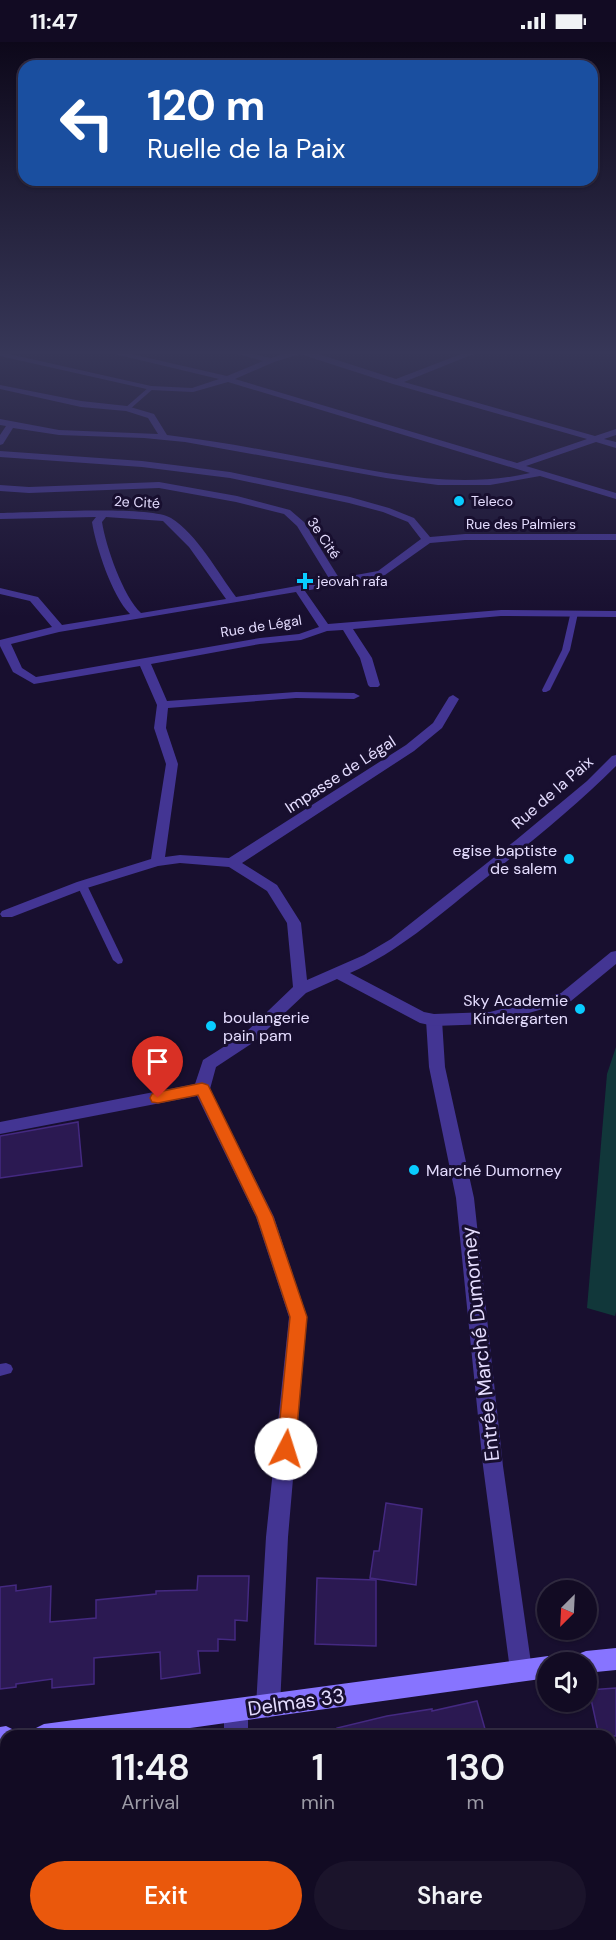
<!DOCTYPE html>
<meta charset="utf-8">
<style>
:root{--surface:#120b23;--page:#1b142b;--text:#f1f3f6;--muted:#9c9ba6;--line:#312b41;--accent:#ea580c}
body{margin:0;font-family:"DM Sans",sans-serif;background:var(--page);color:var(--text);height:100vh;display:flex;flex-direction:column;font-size:22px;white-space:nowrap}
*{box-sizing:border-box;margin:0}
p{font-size:20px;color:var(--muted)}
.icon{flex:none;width:33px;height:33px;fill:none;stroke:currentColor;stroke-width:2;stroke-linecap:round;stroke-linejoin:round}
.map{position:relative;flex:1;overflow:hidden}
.sheet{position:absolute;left:0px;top:1688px;width:616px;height:212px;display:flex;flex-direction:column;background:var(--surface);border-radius:18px 18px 0 0;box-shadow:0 2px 4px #0004,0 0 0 2px var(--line)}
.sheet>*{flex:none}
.banner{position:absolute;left:18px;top:18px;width:580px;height:126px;border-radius:18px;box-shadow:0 2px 4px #0004,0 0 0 2px var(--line);background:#1a4fa0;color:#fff;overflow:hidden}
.needle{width:39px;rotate:204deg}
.fabs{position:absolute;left:537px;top:1538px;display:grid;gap:12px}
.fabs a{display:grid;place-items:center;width:60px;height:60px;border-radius:50%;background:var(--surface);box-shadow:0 2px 4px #0004,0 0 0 2px var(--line);font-size:30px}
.pin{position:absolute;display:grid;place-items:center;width:51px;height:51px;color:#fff;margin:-62px -26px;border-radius:50% 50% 50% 0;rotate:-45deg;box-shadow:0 0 6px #0007}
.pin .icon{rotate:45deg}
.me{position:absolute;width:66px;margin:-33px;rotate:5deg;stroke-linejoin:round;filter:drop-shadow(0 0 4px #0008)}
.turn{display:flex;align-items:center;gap:21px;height:126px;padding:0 30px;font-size:27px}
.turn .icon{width:78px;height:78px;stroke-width:2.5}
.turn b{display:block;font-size:42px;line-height:51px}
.eta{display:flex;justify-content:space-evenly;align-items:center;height:102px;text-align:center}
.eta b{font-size:36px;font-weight:600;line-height:42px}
.primary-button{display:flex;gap:12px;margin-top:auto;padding:12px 30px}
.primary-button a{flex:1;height:69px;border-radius:36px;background:var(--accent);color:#fff;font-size:24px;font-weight:600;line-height:69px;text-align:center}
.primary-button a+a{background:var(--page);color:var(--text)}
.status{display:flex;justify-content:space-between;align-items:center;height:42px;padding:0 30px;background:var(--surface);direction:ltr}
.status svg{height:16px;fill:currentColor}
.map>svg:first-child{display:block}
.green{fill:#11373a}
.building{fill:#2b1952;stroke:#442981;stroke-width:1.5}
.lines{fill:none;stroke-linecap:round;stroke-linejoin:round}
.service{fill:#433593;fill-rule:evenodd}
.pedestrian{fill:#433593;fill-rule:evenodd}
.minor{fill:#433593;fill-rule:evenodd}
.secondary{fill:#8774ff;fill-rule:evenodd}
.route{fill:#ea580c;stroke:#983908;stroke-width:1.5}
.poi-dot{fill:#09ccff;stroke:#180f2f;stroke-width:2}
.labels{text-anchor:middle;stroke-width:6;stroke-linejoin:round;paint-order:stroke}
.far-poi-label{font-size:14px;fill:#e5ddff;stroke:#180f2f;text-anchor:start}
.far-street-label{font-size:14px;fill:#e5ddff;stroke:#180f2f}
.street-label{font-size:16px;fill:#e5ddff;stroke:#180f2f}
.poi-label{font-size:16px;fill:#e5ddff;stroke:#180f2f;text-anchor:end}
.near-street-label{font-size:20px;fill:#e5ddff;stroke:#180f2f}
</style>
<div class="status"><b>11:47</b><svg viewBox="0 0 49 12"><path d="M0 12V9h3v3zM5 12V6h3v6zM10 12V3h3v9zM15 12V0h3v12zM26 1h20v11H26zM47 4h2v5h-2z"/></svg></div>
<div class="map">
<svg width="616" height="1898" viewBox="0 0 616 1898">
<rect width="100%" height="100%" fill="#180f2f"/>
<!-- green -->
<polygon class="green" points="616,1005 616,1270 615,1274 587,1266 607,1032"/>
<!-- building -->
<g class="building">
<polygon points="78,1080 82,1124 0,1136 0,1094"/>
<polygon points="386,1461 422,1467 416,1543 370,1536 374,1509 379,1509"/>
<polygon points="198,1534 249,1534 247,1579 235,1578 235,1598 218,1597 218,1609 198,1609 200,1631 161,1637 160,1610 94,1616 94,1642 52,1646 52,1637 16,1642 16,1645 0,1647 0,1545 16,1543 16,1549 51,1544 50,1580 96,1576 96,1558 156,1552 156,1549 197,1548"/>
<polygon points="317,1536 376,1538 376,1604 315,1602"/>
<polygon points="616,1646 616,1694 599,1694 589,1648"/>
<polygon points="477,1659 487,1694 338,1694 337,1686 387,1674 432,1667 432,1669"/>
</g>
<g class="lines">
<!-- service -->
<g class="service">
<polygon points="149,345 154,346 129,368 125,368 125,366"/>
<polygon points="571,569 578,571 570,608 550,648 546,650 543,650 542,648 562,608"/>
<polygon points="82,840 87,843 123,918 122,921 118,922 113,918 77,843"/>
<polygon points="6,1321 11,1323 13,1327 11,1331 0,1334 0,1322"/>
</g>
<!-- pedestrian -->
<polygon class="pedestrian" points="434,972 439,974 442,978 445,1025 474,1156 503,1424 532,1628 529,1636 521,1639 513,1636 510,1628 483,1424 456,1156 429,1025 426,978 429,974"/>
<!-- minor -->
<g class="minor">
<path d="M102,309H118L227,334L263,319L226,309H242L271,316L291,309H309L396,337L469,309H481L404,340L595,394L616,387V393L604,397L616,400V406L596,400L526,424L616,451V457L540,434L490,443H438L386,436L185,400L144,396L59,393L13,386L3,402L0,403V393L6,384L0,383V377L59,388L158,392L148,376L126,369L81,365L0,347V343L81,359L127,364L154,372L167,393C216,399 264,408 312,417C383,431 458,448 530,431L228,340L193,350L151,348L0,314V310L151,344L192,346L219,337ZM300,312L393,342L587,397L517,421L235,337L274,320Z"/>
<path d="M0,409L142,419L230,430L350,455L389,466L414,476L430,495L465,492H616V498H465L430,501L385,533L305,549L328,582L501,568L616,569V575L501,574L353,587L372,616L380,643L378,645H370L368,643L360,616L343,588L327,589L301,598L260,602L151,622L167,659L296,650L354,651L360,654L354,657L296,656L168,666L166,686L178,722L165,815L180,813L229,816L406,703L433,681L449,655L453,653L459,657L442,686L414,709L242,821L277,843L301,881L307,938L364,913L391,897L516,798L587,739L612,714L616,713V724C573,767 525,805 477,843C437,875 398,910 350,931L424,970L434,972L490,970L561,951L611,910L616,909V922L571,959L490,982L434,984L420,981L337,937L306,951L254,1000L216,1025L210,1047L274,1175L307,1275L288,1495L280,1664L276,1672L268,1676L260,1672L256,1664L266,1495L289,1275L256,1175L197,1054L0,1092V1080L195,1042L203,1018L244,992L293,945L287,881L267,849L229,825L180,821L158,824L87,846L12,875H2L0,872L2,869L77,840L151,817L166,722L154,686L157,663L140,624L34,642L13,630L0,604V598L52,585L30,559L0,552V546L38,555L62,583L130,572C112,554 96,505 92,480L96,475L0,477V471C31,471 150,463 171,476C197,492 218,531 236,555L330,538L297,484L284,472L236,460L159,446L29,451L0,449V443L29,445L159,440L237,454L290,468L304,480L339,536L378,529L421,497L408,480L383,470L349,461L230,436L142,425L0,415ZM106,475L163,479L189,505L226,557L141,571C123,554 106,505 102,480ZM296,550L319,585L299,592L260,596L36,635L22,626L11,602L59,590Z"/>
<polygon points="236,1657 244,1661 248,1669 248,1694 224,1694 224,1669 228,1661"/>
<polygon points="616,1849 616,1875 610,1876 610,1850"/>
<polygon points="21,1893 47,1893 46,1898 20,1898"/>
<rect x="228" y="1893" width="26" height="5"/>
<polygon points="323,1893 386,1893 384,1898 321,1898"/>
</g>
<!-- secondary -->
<g class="secondary">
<polygon points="616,1606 616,1628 586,1631 586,1620 575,1620 578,1612 586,1609"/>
<polygon points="548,1614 557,1620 548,1620 548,1636 133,1694 32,1694 36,1686 44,1682"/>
<polygon points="6,1684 14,1688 17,1694 6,1694 6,1708 0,1709 0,1685"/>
</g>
</g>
<!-- sky -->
<linearGradient id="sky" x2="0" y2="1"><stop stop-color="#0d081a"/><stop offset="0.54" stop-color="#373758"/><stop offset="1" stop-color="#373758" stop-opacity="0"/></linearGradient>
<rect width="616" height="575" fill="url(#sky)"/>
<!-- route -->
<polygon class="route" points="202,1041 208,1043 210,1047 273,1175 307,1275 295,1407 292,1413 286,1416 279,1413 277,1407 290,1275 257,1175 198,1053 158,1061 152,1060 150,1056 152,1052 158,1050"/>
<!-- markers -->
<g class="poi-dot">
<circle cx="459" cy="459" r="6"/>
<path d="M302 530h6v6h6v6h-6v6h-6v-6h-6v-6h6z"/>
<circle cx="569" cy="817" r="6"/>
<circle cx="580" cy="967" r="6"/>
<circle cx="211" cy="984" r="6"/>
<circle cx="414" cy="1128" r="6"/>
</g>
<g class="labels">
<!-- far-poi labels -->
<g class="far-poi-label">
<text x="471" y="464">Teleco</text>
<text x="317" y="544">jeovah rafa</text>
</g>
<!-- far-street labels -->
<g class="far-street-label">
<text transform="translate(137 460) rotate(3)" y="5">2e Cité</text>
<text x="521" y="487">Rue des Palmiers</text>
<text transform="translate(324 496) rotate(56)" y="5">3e Cité</text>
<text transform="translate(261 584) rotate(-9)" y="5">Rue de Légal</text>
</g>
<!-- street labels -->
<g class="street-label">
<text transform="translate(340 732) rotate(-33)" y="6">Impasse de Légal</text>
<text transform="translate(552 750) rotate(-41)" y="6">Rue de la Paix</text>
</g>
<!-- poi labels -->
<g class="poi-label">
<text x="557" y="814">egise baptiste<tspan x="557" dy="18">de salem</tspan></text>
<text x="568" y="964">Sky Academie<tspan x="568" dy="18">Kindergarten</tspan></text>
<text x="223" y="981" text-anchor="start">boulangerie<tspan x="223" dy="18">pain pam</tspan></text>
<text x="426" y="1134" text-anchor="start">Marché Dumorney</text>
</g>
<!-- near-street labels -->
<g class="near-street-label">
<text transform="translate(480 1302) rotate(-96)" y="7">Entrée Marché Dumorney</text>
<text transform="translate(296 1660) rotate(-8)" y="7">Delmas 33</text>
</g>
</g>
</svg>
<div class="fabs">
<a><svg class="needle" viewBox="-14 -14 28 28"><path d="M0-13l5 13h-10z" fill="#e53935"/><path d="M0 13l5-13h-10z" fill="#9c9ba6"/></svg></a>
<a><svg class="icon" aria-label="sound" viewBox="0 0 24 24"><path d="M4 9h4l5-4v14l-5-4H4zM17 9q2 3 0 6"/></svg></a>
</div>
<div class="pin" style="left:158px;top:1056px;background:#d93025"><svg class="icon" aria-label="arrive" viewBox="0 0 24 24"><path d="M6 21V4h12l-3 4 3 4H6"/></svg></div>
<svg class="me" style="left:286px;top:1407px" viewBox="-20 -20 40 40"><circle r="19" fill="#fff"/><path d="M0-13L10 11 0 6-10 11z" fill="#ea580c"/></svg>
<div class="banner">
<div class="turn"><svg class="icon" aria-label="left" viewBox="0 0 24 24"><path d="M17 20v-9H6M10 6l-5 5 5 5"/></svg><div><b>120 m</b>Ruelle de la Paix</div></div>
</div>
<section class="sheet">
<div class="eta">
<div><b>11:48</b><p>Arrival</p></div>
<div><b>1</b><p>min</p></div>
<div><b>130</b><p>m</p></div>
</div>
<div class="primary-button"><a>Exit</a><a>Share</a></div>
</section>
</div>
